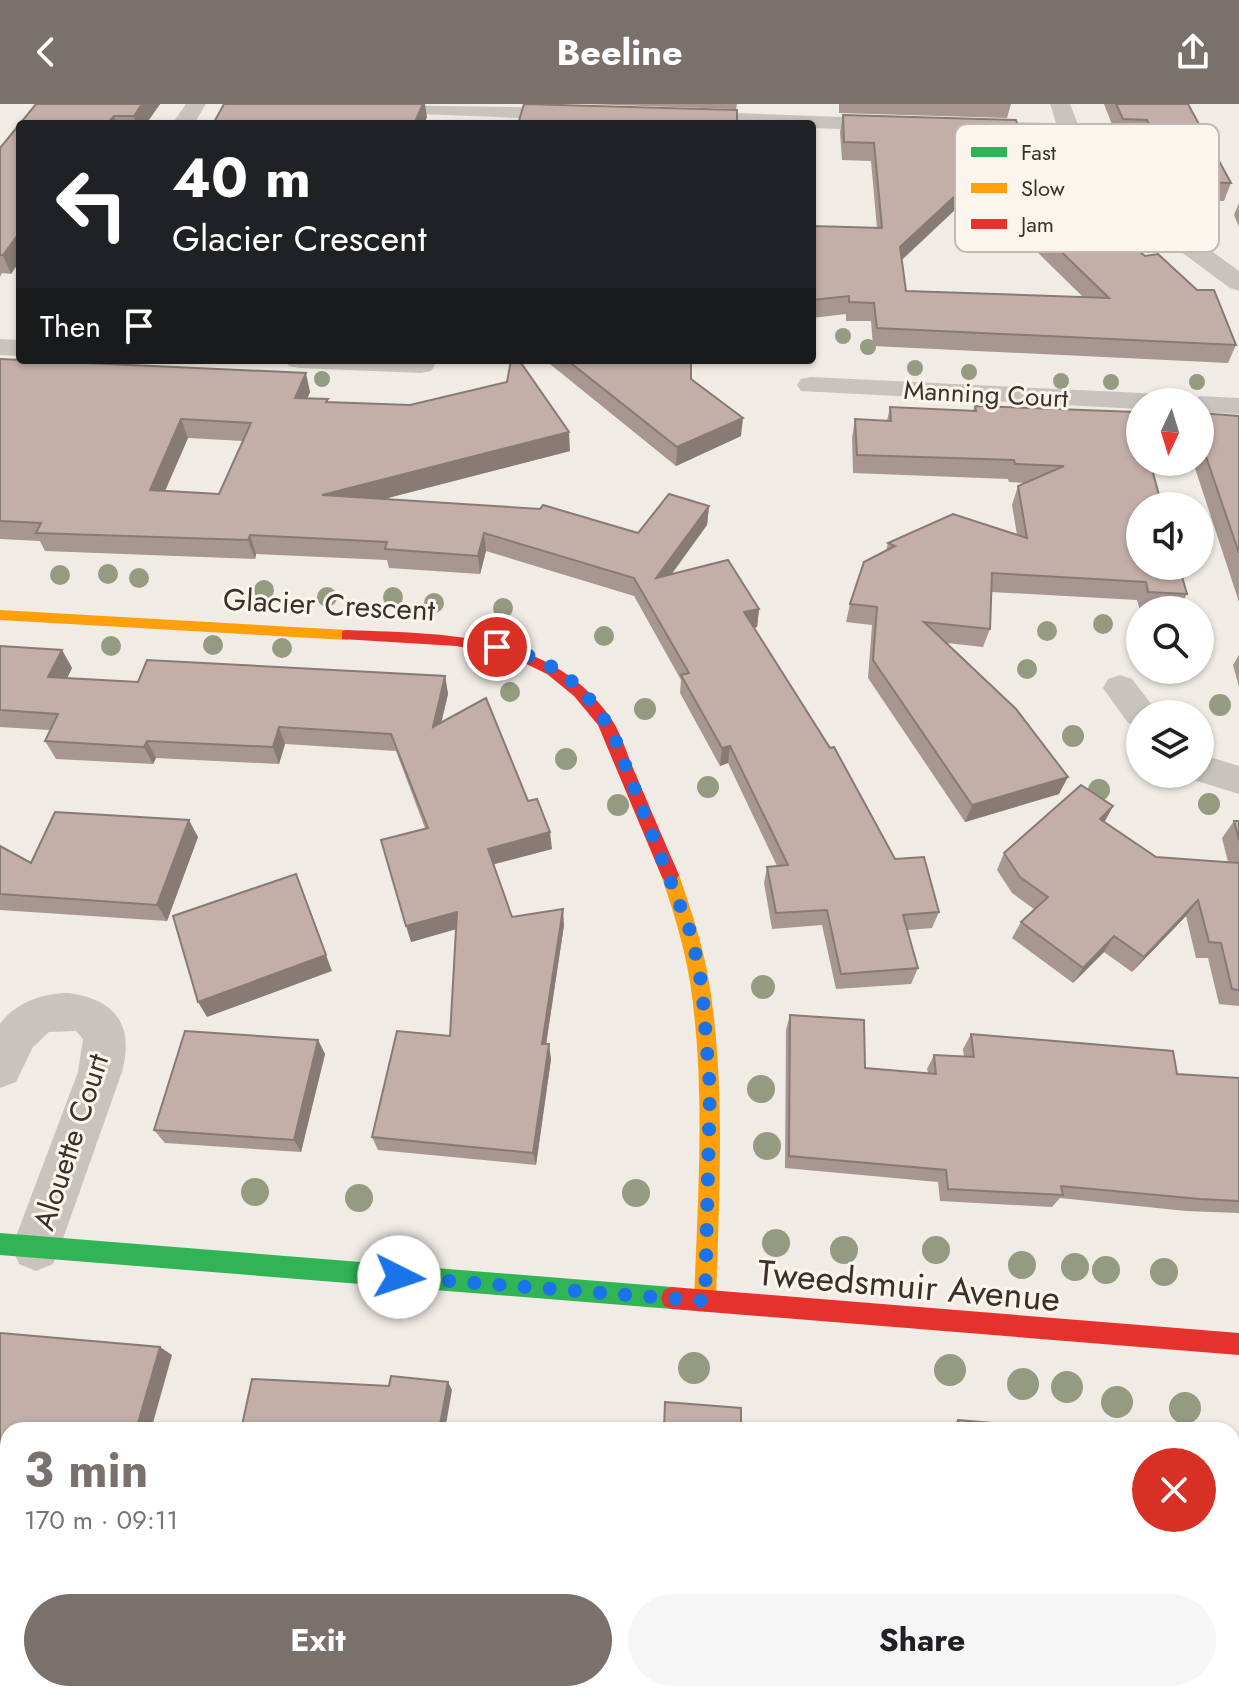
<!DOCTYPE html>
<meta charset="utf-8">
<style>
:root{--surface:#fff;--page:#f6f6f6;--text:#202124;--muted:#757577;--accent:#7a716c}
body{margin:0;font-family:Jost,sans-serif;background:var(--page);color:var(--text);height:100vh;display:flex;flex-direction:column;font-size:30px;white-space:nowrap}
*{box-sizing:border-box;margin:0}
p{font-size:26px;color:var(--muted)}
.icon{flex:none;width:44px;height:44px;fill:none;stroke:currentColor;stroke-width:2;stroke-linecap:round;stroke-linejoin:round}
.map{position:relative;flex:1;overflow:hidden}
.drawer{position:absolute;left:0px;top:1318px;width:1240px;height:280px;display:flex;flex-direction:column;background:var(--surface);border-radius:24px 24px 0 0;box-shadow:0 2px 6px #0004}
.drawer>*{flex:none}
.guide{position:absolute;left:16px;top:16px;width:800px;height:244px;border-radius:8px;box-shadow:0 2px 6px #0004;background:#202124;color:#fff;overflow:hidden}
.needle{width:52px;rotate:184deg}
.controls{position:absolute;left:1126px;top:284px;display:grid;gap:16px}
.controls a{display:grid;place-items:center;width:88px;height:88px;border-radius:50%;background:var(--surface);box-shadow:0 2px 6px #0004;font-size:40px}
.pin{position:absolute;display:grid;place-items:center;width:68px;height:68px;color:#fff;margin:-34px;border:4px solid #fff;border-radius:50%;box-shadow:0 2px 8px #0007}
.me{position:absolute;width:88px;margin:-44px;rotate:94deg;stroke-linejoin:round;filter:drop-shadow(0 0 6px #0008)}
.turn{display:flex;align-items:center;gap:28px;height:168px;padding:0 24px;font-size:36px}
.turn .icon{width:104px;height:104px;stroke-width:2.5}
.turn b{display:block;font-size:56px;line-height:68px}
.then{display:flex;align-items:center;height:76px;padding:0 24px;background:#0003;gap:16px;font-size:30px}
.round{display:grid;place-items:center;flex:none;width:84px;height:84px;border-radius:42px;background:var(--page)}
.summary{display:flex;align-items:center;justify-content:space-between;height:136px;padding:0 24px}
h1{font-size:48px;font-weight:700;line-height:60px;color:var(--accent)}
.primary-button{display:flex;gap:16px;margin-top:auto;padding:16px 24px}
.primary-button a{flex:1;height:92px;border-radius:48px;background:var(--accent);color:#fff;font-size:32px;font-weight:700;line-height:92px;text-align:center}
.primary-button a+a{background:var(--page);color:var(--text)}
header{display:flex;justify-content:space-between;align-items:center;height:104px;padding:0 24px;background:var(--accent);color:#fff;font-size:36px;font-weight:700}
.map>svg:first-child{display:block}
.green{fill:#d1d6bf}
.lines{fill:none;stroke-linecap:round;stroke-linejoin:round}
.street{fill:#c9c3be;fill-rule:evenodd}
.fast{fill:#30b455;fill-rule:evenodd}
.slow{fill:#ff9f0a;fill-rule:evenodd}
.jam{fill:#e5322d;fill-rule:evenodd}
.tree{fill:#959b80}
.wall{fill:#a89690;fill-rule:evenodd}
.shaded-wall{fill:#887a75}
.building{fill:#c3afa7;stroke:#887a75;stroke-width:2;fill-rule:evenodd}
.route{stroke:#1a73e8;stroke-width:14;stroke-dasharray:0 25.2}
.labels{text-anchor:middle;stroke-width:6;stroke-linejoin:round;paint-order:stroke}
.far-street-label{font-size:26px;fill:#3b302b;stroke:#fbf5ee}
.street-label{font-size:30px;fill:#3b302b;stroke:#fbf5ee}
.near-street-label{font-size:36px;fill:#3b302b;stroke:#fbf5ee}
.key{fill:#fbf5ee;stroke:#c1bab4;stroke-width:2}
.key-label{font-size:22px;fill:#3b302b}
</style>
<header><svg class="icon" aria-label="back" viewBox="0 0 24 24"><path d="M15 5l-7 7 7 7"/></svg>Beeline<svg class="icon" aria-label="share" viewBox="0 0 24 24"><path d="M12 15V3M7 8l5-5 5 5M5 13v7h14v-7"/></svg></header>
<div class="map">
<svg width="1239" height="1598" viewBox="0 0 1239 1598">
<rect width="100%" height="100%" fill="#f0ebe5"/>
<!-- green -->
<polygon class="green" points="0,1553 8,1554 8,1590 381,1590 463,1598 0,1598"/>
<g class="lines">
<!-- street -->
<g class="street">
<polygon points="186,0 206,0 194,20 172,20"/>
<polygon points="302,0 576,4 587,10 576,16 312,6"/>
<polygon points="1050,0 1070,0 1092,56 1100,66 1239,167 1239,187 1230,184 1084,76 1070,58 1061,32 964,29 953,23 964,17 1056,19"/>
<polygon points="684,7 896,15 907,21 896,27 812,24 812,20 676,18 673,13"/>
<polygon points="0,235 20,236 20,252 0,251"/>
<polygon points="285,256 431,256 435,261 431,267 421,269 299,264 289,262"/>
<polygon points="811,273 1162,290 1172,292 1176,298 1140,298 1140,305 801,287 797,281 801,275"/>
<polygon points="1200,292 1239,294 1239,310 1200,308 1200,298 1187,298"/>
<polygon points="1120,571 1132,575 1159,610 1140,610 1140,623 1128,619 1103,584 1108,575"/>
<polygon points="1200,650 1239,662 1239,690 1187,674 1185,670 1200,670"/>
<path d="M69,889C117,896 134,922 122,968L60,1143L53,1160L36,1167L19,1160L12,1143L78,968L83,935L76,927L49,928L33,943L16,978L0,984V920C16,898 43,889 69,889Z"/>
</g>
<!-- fast -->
<polygon class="fast" points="0,1129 672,1183 680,1186 683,1194 680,1202 672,1205 0,1151"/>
<!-- slow -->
<g class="slow">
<polygon points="0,506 347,526 355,531 347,536 0,516"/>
<path d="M670,764L676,766L679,771C691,806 703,841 709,878C726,983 719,1091 716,1197L713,1205L705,1208L697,1205L694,1197C698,1091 706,983 690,878C684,841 673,806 661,771L664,766Z"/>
</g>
<!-- jam -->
<g class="jam">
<path d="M347,526C442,530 549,527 610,613C620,627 626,647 633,664C648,699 663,735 679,771L676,776H664L661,771L598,621L574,592L547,570L516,555L489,548L456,542L342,535V527Z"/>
<polygon points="672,1183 1239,1229 1239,1251 672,1205 664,1202 661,1194 664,1186"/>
</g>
</g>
<!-- trees -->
<g class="tree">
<circle cx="843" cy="232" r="8"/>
<circle cx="868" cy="243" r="8"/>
<circle cx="915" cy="264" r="8"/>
<circle cx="969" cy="268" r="8"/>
<circle cx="322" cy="275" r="8"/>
<circle cx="1061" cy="277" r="8"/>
<circle cx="1111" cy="278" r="8"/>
<circle cx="1197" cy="278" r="8"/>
<circle cx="108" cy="470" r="10"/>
<circle cx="60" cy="471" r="10"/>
<circle cx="139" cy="474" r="10"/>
<circle cx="264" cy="486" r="10"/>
<circle cx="327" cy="493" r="10"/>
<circle cx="393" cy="493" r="10"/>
<circle cx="434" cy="499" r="10"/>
<circle cx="503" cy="504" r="10"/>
<circle cx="1103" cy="520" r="10"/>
<circle cx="1047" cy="527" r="10"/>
<circle cx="604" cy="532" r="10"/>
<circle cx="213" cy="541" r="10"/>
<circle cx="111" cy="542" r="10"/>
<circle cx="282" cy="544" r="10"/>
<circle cx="1027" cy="565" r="10"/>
<circle cx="510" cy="588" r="10"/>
<circle cx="1220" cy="601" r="11"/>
<circle cx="645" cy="605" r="11"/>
<circle cx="1073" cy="632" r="11"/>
<circle cx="566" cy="655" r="11"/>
<circle cx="708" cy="683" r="11"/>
<circle cx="1099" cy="686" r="11"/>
<circle cx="1209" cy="700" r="11"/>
<circle cx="618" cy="701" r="11"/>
<circle cx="763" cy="883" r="12"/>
<circle cx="761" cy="985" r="14"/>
<circle cx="767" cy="1042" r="14"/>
<circle cx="255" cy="1088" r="14"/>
<circle cx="636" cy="1089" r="14"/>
<circle cx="359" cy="1094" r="14"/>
<circle cx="776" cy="1139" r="14"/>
<circle cx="844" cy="1146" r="14"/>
<circle cx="936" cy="1146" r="14"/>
<circle cx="1022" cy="1161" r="14"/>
<circle cx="1075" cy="1163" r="14"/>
<circle cx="1106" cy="1166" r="14"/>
<circle cx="1164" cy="1168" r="14"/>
<circle cx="694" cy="1264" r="16"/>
<circle cx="950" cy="1266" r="16"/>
<circle cx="1023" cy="1280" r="16"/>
<circle cx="1067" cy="1283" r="16"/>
<circle cx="1117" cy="1298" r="16"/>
<circle cx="1185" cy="1304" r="16"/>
</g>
<!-- wall -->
<g class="wall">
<polygon points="36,0 160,0 146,20 20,20 11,170 2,169 0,173 0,44"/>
<polygon points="585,0 737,0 736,5"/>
<polygon points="839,0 1011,0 1007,14 839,9"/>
<polygon points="1104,0 1188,0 1231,79 1224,97 1185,96 1160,46 1146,46 1141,33 1117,33"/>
<path d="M843,11L1019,27L1031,59L1236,241L1228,259L873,242L871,217H846V210L812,214V122L877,124L871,57L842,56L840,28ZM975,87L1083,193L906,187L902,156Z"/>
<polygon points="1239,99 1239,123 1234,111"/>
<path d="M0,255L310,288L307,294L328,295V298L570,347L383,395L638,429L709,402L707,421L672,470L759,505L757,523L754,524L895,755L939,808L932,824L907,826L918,864L911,880L836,885L822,821L772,825L764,779L767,763L777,762L728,659L720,662L680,589L681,576L634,492L486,447L480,470L389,464L387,456L256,450L255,455L45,447L40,437L0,435ZM188,334L243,337L219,390L165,387Z"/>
<polygon points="545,256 691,256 691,275 741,332 676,362"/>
<polygon points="975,302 1136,308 1187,490 1178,506 1140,506 1137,496 991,488 990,525 983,543 947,539 1059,690 965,718 868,574 872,521 846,518 850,500 886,447 888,439 1017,431 1012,401 1018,382 1025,379 1009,378 1008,375 853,369 852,334 855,315 887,317 890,303 973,307"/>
<polygon points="1200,309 1239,312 1239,498 1193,358 1200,358"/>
<polygon points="0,542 62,546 72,564 67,574 138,578 445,572 448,590 441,619 528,697 552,745 494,760 512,813 564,821 546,940 551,955 536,1061 378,1046 372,1033 450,932 456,825 411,838 425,724 396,647 285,640 279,660 156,654 153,660 56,655 45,637 50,626 0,623"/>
<polygon points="1239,551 1239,583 1233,561"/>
<polygon points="1113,702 1104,718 1156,753 1228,758 1222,734 1234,717 1239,717 1239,902 1219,900 1208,854 1196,854 1186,812 1132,868 1104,848 1073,879 1012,834 1021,818 1034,805 1012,789 997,766 1004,749"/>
<polygon points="198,733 167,817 0,806 0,742 31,759"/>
<polygon points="790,911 865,964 928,969 927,965 934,951 964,953 963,945 971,930 1177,970 1239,974 1239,1109 1186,1107 1060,1094 1052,1103 940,1097 938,1078 785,1064 786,926"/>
<polygon points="318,936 325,950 301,1048 165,1039 154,1026"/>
<polygon points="958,1316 1072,1326 949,1326 949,1323"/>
</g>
<!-- shaded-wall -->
<g class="shaded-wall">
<polygon points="142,0 160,0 146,20 136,20 134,12"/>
<polygon points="423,0 425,0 427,13 424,20 414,20"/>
<polygon points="114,12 116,20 107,20"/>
<polygon points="980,69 975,87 896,161 900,143"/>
<polygon points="20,128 20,157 11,170 3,151"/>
<polygon points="306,269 310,288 300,312 295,294"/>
<polygon points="743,314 741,332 676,362 677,343"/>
<polygon points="181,315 188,334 157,405 150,386"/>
<polygon points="569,328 570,347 326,410 322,391"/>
<polygon points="709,402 707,421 655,492 656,474"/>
<polygon points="484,429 486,447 480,470 478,452"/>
<polygon points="250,431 256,450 255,455 248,436"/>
<polygon points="759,505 757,523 742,527 744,508"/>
<polygon points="62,546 72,564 59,591 48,573"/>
<polygon points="445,572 448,590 436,641 433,623"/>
<polygon points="279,623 285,640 279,660 273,643"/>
<polygon points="147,637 156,654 153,660 144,643"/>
<polygon points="730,642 728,659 720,662 722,644"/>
<polygon points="1068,673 1059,690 965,718 972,701"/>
<polygon points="1113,702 1104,719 1100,715"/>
<polygon points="189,716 198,733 167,817 157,801"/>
<polygon points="550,728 552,745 491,761 488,745"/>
<polygon points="296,770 332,867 207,913 198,898"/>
<polygon points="1198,796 1186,812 1132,868 1144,853"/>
<polygon points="563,805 564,821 544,954 542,940"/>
<polygon points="457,808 460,824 411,838 406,822"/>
<polygon points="1114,832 1104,848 1073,879 1083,864"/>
<polygon points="318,936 325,950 301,1048 294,1036"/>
<polygon points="549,940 551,955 536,1061 533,1049"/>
<polygon points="160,1243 172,1251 151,1326 136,1326"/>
<polygon points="448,1278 452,1286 445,1326 439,1326"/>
<polygon points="0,1408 8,1410 8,1426 0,1450"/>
</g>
<!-- building -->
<g class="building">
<polygon points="36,0 142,0 134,12 114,12 107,20 20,20 20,128 3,151 0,151 0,44"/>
<polygon points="224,0 423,0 414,20 213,20"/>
<polygon points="524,0 737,6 737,20 518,20"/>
<polygon points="1116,0 1188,0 1231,79 1192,78 1166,29 1153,28 1147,16 1123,15"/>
<path d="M843,11L1016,16L1019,27H1023L1031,59L1077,101L1082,100L1145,152L1158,150L1197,186H1214L1236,241L877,224L874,199L849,198V192L812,196V122L882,124L874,39L844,38ZM980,69L1109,194L906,187L900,143Z"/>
<path d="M0,255L306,269L295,294L328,295L326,298L410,301L507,278L511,256H519L569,328L322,391L540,405L543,401L638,429L669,390L709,402L656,474L728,456L759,505L744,508L830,644L834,643L895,755L924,753L939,808L903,811L918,864L841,870L827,806L776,809L767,763L788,761L730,642L722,644L681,571L689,569L634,474L484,429L478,452L385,445L387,438L250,431L248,436L36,429L41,419L0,417ZM181,315L251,319L219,390L150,386Z"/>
<polygon points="567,256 691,256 691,275 743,314 677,343"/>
<polygon points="975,302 1136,308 1140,323 1140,358 1150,358 1162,402 1140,402 1140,462 1179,462 1187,490 1148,488 1146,478 992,469 990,525 924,518 1016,605 1068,673 972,701 873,556 877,503 850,500 864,458 895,442 888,439 953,410 1027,434 1018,382 1064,362 1015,360 1014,356 857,351 855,315 891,317 890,303 976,307"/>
<polygon points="1200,309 1239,312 1239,449 1200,335"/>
<polygon points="0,542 62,546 48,573 138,578 147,556 445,572 433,623 486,594 528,697 537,695 550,728 488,745 512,813 563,805 542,940 549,940 533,1049 372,1033 397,927 450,932 457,808 406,822 381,736 428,724 391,630 279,623 273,643 147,637 144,643 45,637 58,610 0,606"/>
<polygon points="1081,681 1113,702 1100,715 1156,753 1239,759 1239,886 1232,885 1221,839 1209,838 1198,796 1144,853 1114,832 1083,864 1021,818 1048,793 1020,773 1004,749"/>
<polygon points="55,708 189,716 157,801 0,790 0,742 31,759"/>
<polygon points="1234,717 1239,717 1239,736"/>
<polygon points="296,770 326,851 198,898 173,812"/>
<polygon points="790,911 864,916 865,964 936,970 934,951 974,953 971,930 1173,947 1177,970 1239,974 1239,1097 1200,1095 1061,1082 1063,1091 948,1085 946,1066 789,1052"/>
<polygon points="185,927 318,936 294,1036 154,1026"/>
<polygon points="0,1229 160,1243 136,1326 8,1326 8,1408 0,1407"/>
<polygon points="391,1272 448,1278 439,1326 241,1326 252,1275 389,1282"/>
<polygon points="665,1298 741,1304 741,1326 664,1326"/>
<polygon points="958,1316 1072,1326 958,1326"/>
<polygon points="857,1320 914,1326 858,1326"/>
<polygon points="1232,1335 1239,1336 1239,1563 1232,1562"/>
</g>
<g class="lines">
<!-- route -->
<path class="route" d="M399,1173L705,1197L710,985L702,883L692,832L613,630C585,581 553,554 497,543"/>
</g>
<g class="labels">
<!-- far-street labels -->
<g class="far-street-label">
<text transform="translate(986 290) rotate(3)" y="9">Manning Court</text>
</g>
<!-- street labels -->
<g class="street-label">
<text transform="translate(329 501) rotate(3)" y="10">Glacier Crescent</text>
<text transform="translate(71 1038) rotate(-72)" y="10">Alouette Court</text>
</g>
<!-- near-street labels -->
<g class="near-street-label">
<text transform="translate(909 1181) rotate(5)" y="13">Tweedsmuir Avenue</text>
</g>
</g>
<!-- legend -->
<rect x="955" y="20" width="264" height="128" rx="12" class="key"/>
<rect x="971" y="43" width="36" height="10" fill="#30b455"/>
<rect x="971" y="79" width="36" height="10" fill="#ff9f0a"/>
<rect x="971" y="115" width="36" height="10" fill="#e5322d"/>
<g class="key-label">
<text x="1021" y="56">Fast</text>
<text x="1021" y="92">Slow</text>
<text x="1021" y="128">Jam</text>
</g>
</svg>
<div class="controls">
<a><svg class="needle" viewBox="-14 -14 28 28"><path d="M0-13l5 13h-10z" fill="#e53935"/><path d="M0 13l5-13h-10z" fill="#757577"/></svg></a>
<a><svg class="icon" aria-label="sound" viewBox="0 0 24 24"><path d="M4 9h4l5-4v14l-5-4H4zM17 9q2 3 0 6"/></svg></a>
<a><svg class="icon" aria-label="search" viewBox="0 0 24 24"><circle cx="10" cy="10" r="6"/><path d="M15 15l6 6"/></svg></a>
<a><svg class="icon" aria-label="layers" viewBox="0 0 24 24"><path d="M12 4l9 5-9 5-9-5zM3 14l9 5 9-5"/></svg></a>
</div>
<div class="pin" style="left:497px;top:543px;background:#d93025"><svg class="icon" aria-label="arrive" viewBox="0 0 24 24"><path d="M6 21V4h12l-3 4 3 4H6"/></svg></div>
<svg class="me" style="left:399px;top:1173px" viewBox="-20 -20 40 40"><circle r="19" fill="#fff"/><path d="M0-13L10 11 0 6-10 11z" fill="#1a73e8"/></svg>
<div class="guide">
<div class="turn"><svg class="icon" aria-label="left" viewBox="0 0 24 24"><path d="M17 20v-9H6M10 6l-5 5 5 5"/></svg><div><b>40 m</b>Glacier Crescent</div></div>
<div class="then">Then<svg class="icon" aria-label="arrive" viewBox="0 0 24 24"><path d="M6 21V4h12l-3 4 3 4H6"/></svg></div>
</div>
<section class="drawer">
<div class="summary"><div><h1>3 min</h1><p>170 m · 09:11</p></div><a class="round" style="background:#d93025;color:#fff"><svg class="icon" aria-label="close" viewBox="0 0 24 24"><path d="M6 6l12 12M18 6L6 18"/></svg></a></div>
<div class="primary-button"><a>Exit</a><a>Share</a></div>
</section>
</div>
